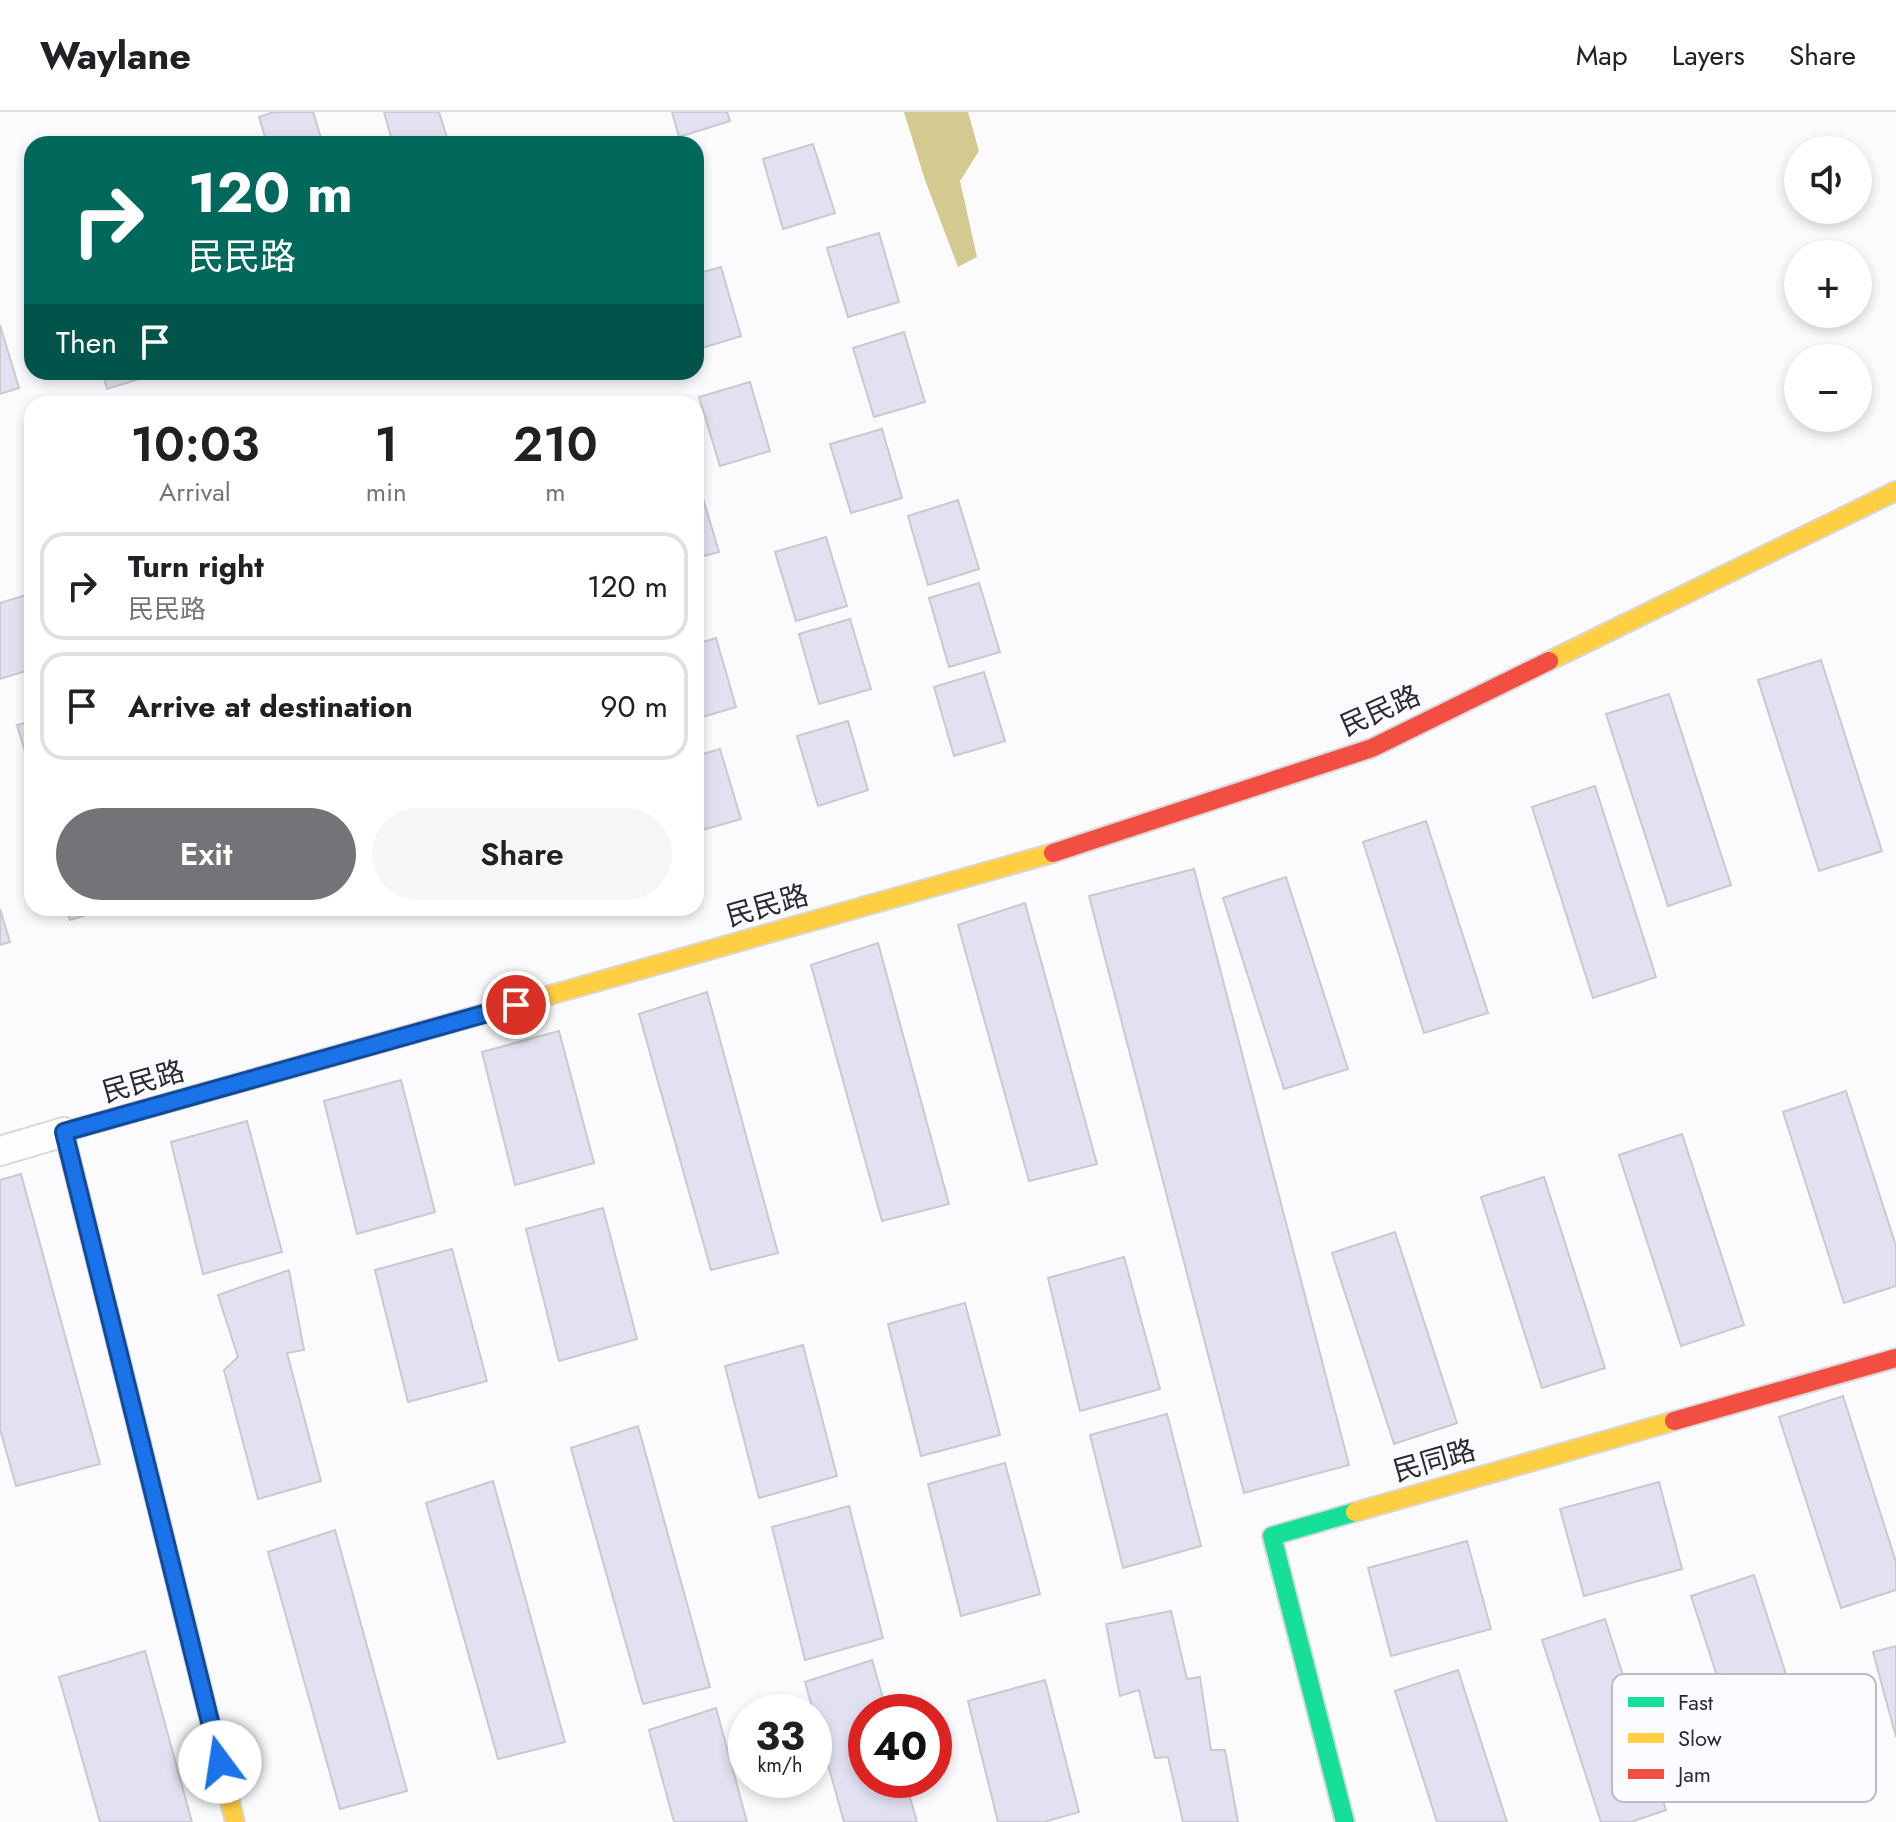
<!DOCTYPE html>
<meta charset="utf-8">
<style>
:root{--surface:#fff;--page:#f6f6f6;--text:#202124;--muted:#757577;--line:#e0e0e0;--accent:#737477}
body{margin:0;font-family:Jost,"Noto Sans SC",sans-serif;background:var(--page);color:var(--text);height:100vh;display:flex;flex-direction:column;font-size:30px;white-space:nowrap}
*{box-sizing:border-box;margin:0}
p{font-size:26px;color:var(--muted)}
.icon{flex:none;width:44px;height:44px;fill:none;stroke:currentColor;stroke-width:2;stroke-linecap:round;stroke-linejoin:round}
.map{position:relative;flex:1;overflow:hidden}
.details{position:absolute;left:24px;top:284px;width:680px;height:520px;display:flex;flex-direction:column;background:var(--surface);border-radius:24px;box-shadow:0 4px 12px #0003}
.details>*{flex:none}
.banner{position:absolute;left:24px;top:24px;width:680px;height:244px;border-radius:24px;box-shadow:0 4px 12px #0003;background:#00695c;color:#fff;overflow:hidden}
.fabs{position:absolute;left:1784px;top:24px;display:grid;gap:16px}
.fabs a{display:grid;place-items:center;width:88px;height:88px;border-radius:50%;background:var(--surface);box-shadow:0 4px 12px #0003;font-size:40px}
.speed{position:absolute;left:728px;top:1582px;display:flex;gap:16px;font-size:40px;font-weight:700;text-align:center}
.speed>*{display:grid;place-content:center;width:104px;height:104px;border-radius:50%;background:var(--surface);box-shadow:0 4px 12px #0003;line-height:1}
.speed small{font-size:20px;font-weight:400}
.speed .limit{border:12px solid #d22;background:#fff;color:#111}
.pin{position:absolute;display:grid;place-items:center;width:68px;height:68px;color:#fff;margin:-34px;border:4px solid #fff;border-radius:50%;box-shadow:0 2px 8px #0007}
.me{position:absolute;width:88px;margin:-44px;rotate:346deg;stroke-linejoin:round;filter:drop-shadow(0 0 6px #0008)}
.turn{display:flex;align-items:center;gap:28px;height:168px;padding:0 32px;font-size:36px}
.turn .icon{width:104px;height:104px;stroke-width:2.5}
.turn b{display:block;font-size:56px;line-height:68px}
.then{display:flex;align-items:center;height:76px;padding:0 32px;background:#0003;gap:16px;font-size:30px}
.eta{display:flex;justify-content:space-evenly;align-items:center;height:136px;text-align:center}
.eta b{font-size:48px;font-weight:600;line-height:56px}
.primary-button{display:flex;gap:16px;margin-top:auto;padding:16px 32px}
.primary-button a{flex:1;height:92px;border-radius:48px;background:var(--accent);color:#fff;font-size:32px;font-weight:600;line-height:92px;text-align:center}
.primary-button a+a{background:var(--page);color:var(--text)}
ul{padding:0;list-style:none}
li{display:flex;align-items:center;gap:24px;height:108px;margin:0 16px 12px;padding:0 16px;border:4px solid var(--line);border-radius:24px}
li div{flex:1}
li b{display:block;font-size:30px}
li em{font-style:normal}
header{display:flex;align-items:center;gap:48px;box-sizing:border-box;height:112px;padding:0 40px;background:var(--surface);border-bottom:2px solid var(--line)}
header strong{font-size:38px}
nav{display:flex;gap:44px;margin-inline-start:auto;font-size:28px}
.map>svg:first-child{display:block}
.water{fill:#d4c98f}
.building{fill:#e1e1f1;stroke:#cacacd;stroke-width:2}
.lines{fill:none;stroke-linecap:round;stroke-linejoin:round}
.street-casing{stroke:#d8d8dc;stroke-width:32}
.fast-casing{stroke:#d8d8dc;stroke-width:22}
.slow-casing{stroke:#d8d8dc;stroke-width:22}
.jam-casing{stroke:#d8d8dc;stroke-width:22}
.street{stroke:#fefeff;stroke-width:28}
.fast{stroke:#16e098;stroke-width:18}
.slow{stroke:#ffcf43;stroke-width:18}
.jam{stroke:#f24e42;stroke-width:18}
.route-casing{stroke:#114b97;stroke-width:20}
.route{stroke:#1a73e8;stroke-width:14}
.labels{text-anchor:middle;stroke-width:6;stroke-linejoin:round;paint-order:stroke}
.street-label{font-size:28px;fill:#2a2b2e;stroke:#fafaff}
.key{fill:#fafaff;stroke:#bcbcc0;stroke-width:2}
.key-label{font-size:22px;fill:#2a2b2e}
</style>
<header>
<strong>Waylane</strong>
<nav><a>Map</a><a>Layers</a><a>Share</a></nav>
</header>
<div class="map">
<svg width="1896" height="1710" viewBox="0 0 1896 1710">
<rect width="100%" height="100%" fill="#fbfbfe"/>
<!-- water -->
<polygon class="water" points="904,0 968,0 979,39 960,69 977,145 958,155 925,68"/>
<!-- building -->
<g class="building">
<polygon points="274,0 313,0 323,32 267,32 259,5"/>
<polygon points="384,0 439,0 449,32 393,32"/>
<polygon points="672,0 727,0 730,9 679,25"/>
<polygon points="813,32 835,101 783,117 763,47"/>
<polygon points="879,121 899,190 848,205 827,136"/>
<polygon points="721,155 741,224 696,238 696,162"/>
<polygon points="0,213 19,276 0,282"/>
<polygon points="904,220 925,290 874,305 853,236"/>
<polygon points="102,260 157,260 158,261 107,277"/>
<polygon points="750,270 770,339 720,354 699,285"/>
<polygon points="882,317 902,386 851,401 830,332"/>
<polygon points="698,370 719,440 696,446 696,371"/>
<polygon points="958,388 979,457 928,473 908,404"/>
<polygon points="826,425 847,494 796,509 775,440"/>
<polygon points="979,471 1000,540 949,555 929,486"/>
<polygon points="29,482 32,494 32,557 0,567 0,491"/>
<polygon points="850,507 871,577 819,592 799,522"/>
<polygon points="716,526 736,595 696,607 696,532"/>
<polygon points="1821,548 1882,739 1819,759 1758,568"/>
<polygon points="984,560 1005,629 954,644 934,575"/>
<polygon points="1669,582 1731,773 1668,794 1606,602"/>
<polygon points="32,609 32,663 17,613"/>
<polygon points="848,609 868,678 818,694 797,624"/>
<polygon points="720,637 741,707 696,720 696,644"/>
<polygon points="1595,674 1656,865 1593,886 1532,695"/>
<polygon points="1426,709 1488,901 1424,921 1363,730"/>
<polygon points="1194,757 1349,1353 1244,1381 1089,784"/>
<polygon points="1286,765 1348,957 1284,977 1223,786"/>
<polygon points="1025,791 1097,1052 1029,1069 958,813"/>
<polygon points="66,796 110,796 70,808"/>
<polygon points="0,797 10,830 0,833"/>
<polygon points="878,831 949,1092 882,1109 811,853"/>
<polygon points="707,880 778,1141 711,1158 639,902"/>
<polygon points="559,919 594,1051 515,1073 482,940"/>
<polygon points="401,968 435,1100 357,1122 324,989"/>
<polygon points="1846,979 1896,1134 1896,1174 1844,1191 1783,1000"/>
<polygon points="247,1009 282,1140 203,1162 171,1030"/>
<polygon points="1682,1022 1744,1213 1681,1234 1619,1043"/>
<polygon points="21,1062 100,1352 16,1374 0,1317 0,1068"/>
<polygon points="1544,1065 1605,1256 1542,1276 1481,1085"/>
<polygon points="603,1096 637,1227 559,1249 526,1117"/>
<polygon points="1395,1120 1457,1311 1394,1332 1332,1141"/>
<polygon points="452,1137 487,1269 408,1290 375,1158"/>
<polygon points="1124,1145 1160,1277 1080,1299 1048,1166"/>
<polygon points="289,1158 304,1238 287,1241 321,1369 258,1387 224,1258 238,1245 218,1183"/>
<polygon points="965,1191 1000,1323 921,1344 888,1212"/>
<polygon points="803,1233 837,1364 759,1386 725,1254"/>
<polygon points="1843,1284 1896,1450 1896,1478 1841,1496 1779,1305"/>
<polygon points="1167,1302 1201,1434 1123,1456 1090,1323"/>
<polygon points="638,1314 710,1575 643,1592 571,1336"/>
<polygon points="1005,1351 1040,1482 961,1504 928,1372"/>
<polygon points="493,1369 565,1630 498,1647 426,1391"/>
<polygon points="1659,1370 1682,1457 1584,1484 1560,1397"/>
<polygon points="849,1394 883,1526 805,1548 772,1415"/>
<polygon points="335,1418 407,1679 340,1697 268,1440"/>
<polygon points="1467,1429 1491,1517 1391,1544 1368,1456"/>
<polygon points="1754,1463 1816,1655 1753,1675 1691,1484"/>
<polygon points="1171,1499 1187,1567 1200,1565 1211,1638 1225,1638 1238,1710 1183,1710 1168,1645 1155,1646 1139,1578 1120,1584 1106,1512"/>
<polygon points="1605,1507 1666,1698 1631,1710 1601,1710 1542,1528"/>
<polygon points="1896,1534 1896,1625 1873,1540"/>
<polygon points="145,1539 192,1710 100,1710 59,1565"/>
<polygon points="872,1548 887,1600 866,1600 866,1668 905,1668 917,1710 844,1710 805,1570"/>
<polygon points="1458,1558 1507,1710 1437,1710 1395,1579"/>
<polygon points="1045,1568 1079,1700 1044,1710 998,1710 968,1589"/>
<polygon points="716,1596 747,1710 674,1710 649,1618"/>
</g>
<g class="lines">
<!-- street casing -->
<g class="street-casing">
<polyline id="street" points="0,1039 64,1020"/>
</g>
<!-- fast casing -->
<g class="fast-casing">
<g id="fast">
<polyline points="93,1137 64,1020 543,885"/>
<polyline points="1345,1710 1272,1424 1355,1400"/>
</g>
</g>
<!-- slow casing -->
<g class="slow-casing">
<g id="slow">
<polyline points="1549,549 1896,379"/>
<polyline points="543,885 1053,741"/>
<polyline points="93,1137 235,1710"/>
<polyline points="1355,1400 1674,1309"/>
</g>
</g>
<!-- jam casing -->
<g class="jam-casing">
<g id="jam">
<polyline points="1053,741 1372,636 1549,549"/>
<polyline points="1674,1309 1896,1246"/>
</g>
</g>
<!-- street -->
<use href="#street" class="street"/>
<!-- fast -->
<use href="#fast" class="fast"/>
<!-- slow -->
<use href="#slow" class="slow"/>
<!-- jam -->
<use href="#jam" class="jam"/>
</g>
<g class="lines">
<!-- route casing -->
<g class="route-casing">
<polyline id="route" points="220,1650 64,1020 516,893"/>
</g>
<!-- route -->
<use href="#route" class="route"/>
</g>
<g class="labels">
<!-- street labels -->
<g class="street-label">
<text transform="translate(1380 598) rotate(-24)" y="10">民民路</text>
<text transform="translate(767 793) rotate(-16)" y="10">民民路</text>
<text transform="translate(143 969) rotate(-16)" y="10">民民路</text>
<text transform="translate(1434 1348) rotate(-16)" y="10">民同路</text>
</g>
</g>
<!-- legend -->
<rect x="1612" y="1562" width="264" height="128" rx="12" class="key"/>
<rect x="1628" y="1585" width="36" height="10" fill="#16e098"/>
<rect x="1628" y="1621" width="36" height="10" fill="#ffcf43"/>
<rect x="1628" y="1657" width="36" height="10" fill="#f24e42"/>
<g class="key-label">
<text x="1678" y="1598">Fast</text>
<text x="1678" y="1634">Slow</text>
<text x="1678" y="1670">Jam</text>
</g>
</svg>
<div class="fabs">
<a><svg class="icon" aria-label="sound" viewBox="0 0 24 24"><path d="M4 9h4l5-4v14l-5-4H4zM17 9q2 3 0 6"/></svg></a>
<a>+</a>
<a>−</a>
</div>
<div class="speed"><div>33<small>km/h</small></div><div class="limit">40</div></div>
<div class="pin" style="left:516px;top:893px;background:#d93025"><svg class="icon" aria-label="arrive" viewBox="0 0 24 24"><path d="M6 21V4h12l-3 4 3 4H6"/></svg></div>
<svg class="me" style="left:220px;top:1650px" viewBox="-20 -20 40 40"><circle r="19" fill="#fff"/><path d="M0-13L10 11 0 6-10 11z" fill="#1a73e8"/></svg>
<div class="banner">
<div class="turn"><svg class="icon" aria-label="right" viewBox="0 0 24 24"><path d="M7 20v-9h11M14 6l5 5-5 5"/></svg><div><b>120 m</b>民民路</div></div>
<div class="then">Then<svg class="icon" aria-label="arrive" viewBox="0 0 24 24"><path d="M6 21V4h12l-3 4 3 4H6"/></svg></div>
</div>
<section class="details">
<div class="eta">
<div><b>10:03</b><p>Arrival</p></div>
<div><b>1</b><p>min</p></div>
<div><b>210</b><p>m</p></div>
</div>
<ul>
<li><svg class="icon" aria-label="right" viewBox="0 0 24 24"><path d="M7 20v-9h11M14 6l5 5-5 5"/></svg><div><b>Turn right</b><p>民民路</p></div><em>120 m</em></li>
<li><svg class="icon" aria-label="arrive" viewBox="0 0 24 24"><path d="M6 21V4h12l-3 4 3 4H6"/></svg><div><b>Arrive at destination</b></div><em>90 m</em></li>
</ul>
<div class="primary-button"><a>Exit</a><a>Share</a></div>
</section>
</div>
